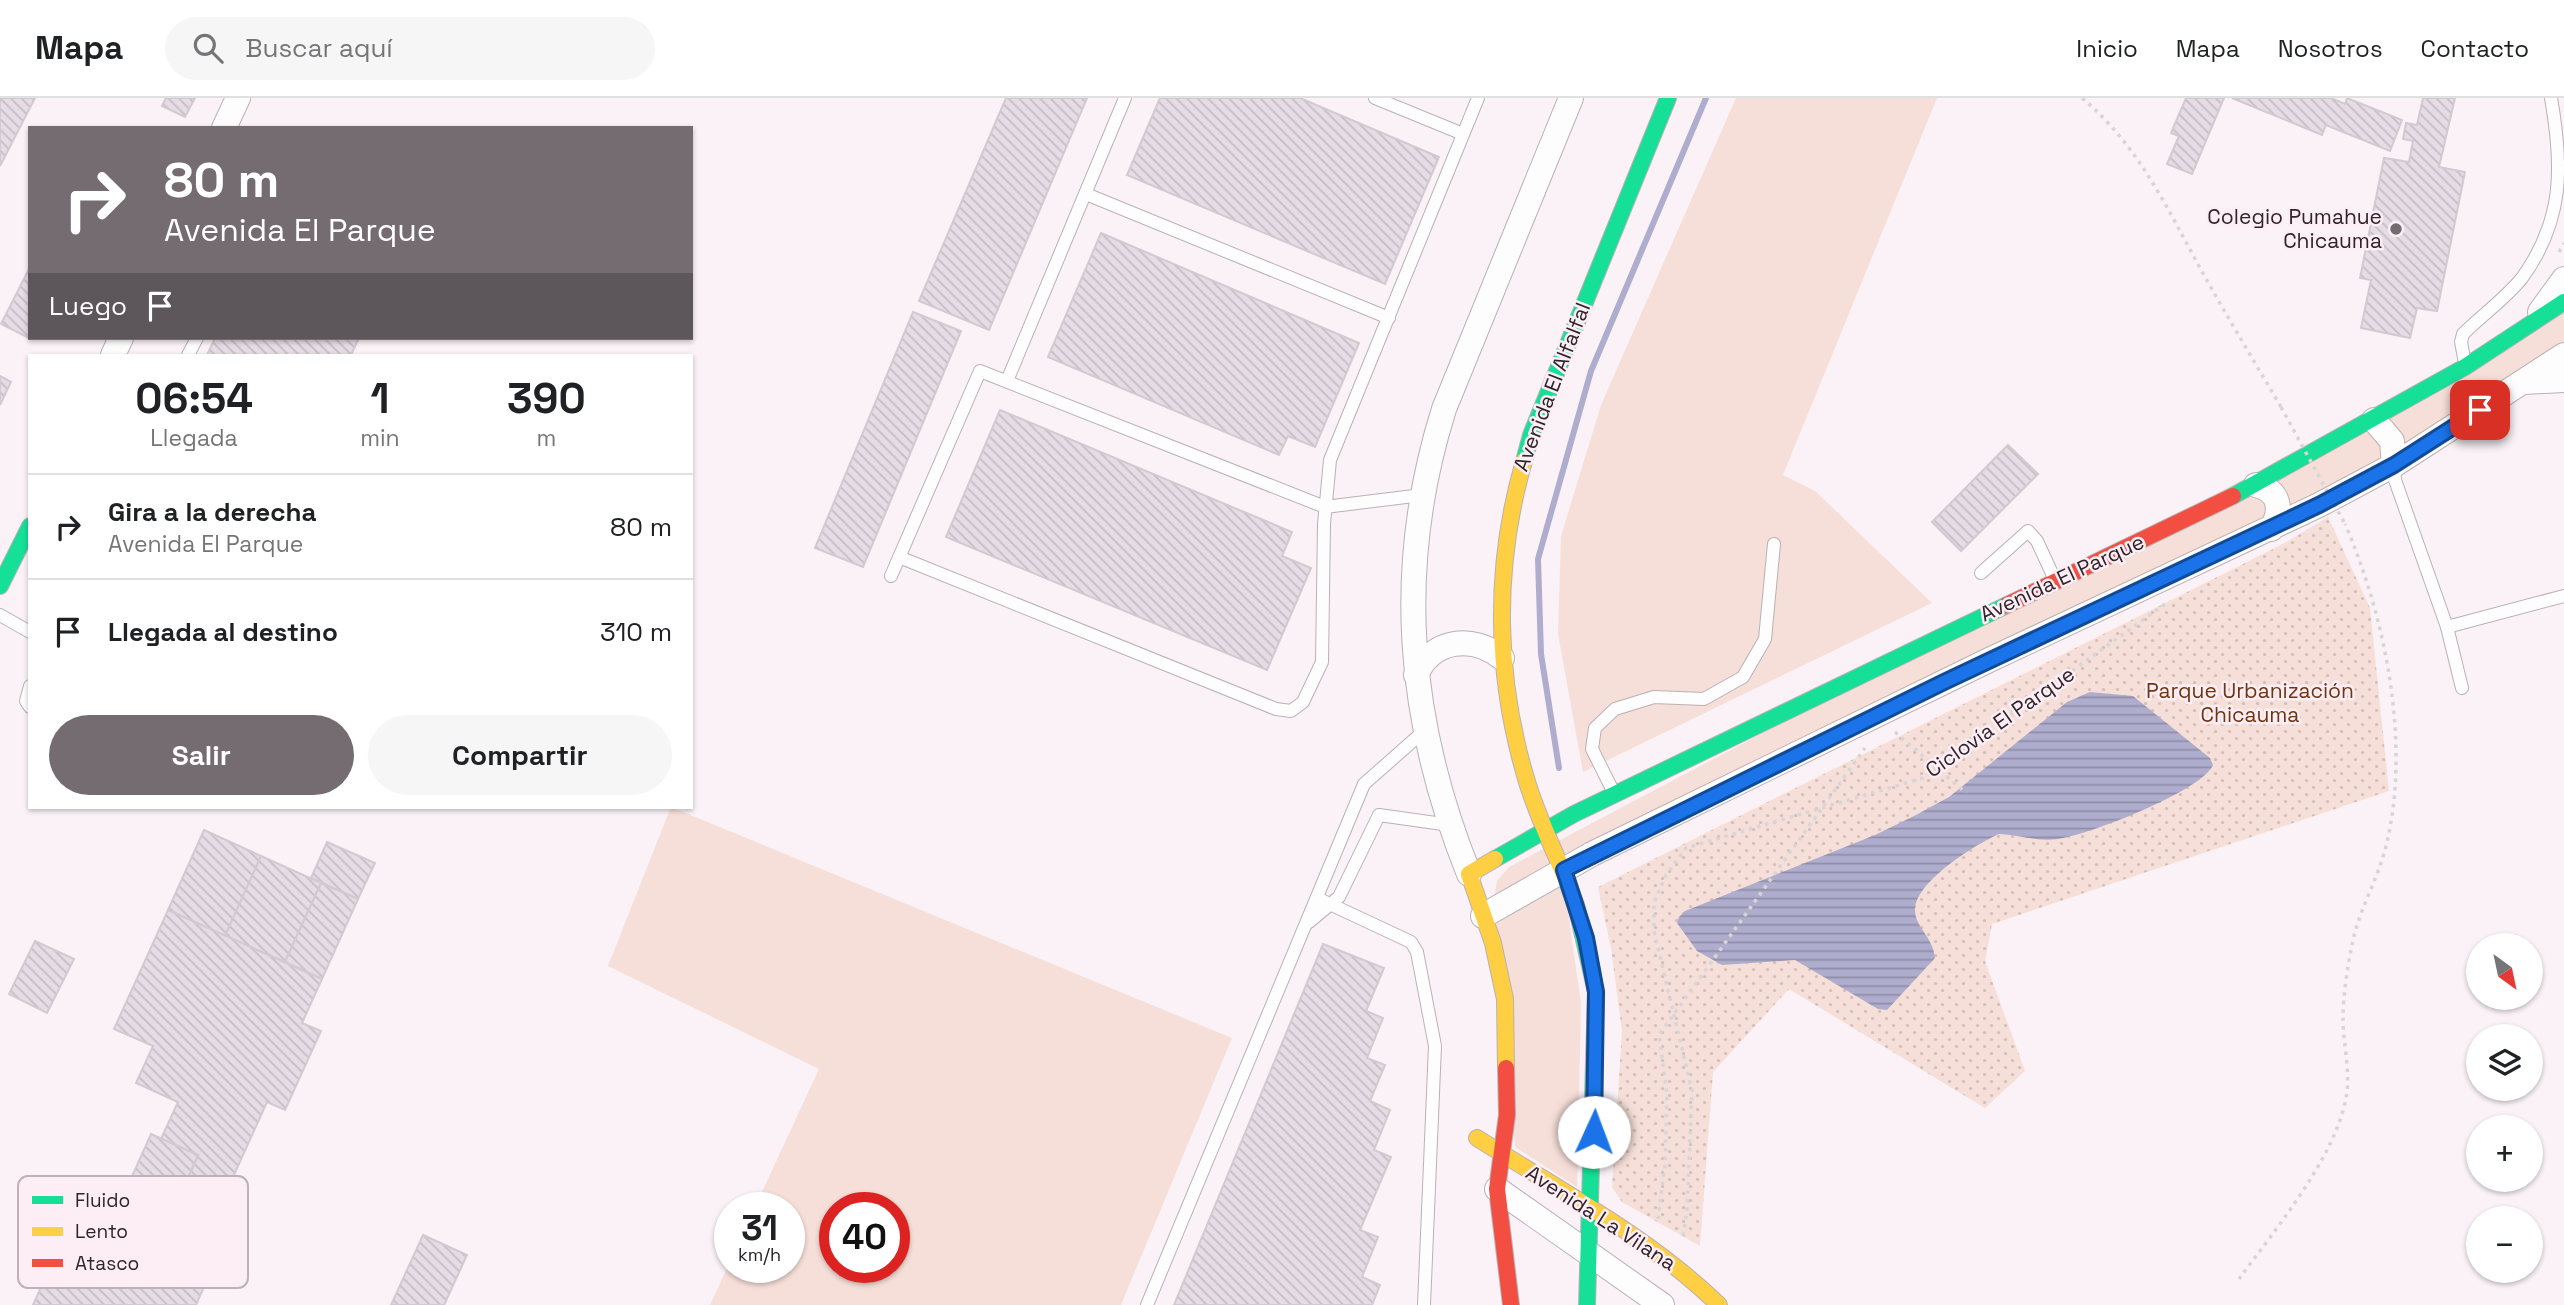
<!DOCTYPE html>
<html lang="es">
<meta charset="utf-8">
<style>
:root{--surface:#fff;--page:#f6f6f6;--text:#202124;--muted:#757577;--line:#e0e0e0;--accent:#756c71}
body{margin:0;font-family:"Space Grotesk",sans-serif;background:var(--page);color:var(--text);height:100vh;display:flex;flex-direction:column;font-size:26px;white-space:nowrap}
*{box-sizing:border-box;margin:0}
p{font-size:23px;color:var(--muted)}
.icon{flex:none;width:38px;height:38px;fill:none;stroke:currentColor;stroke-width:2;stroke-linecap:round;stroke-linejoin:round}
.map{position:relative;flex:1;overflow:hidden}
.side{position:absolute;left:28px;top:256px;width:665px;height:455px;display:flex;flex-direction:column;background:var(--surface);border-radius:0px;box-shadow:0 2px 5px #0004}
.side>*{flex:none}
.guide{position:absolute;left:28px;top:28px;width:665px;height:214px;border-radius:0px;box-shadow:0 2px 5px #0004;background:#756c71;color:#fff;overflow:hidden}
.needle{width:46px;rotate:147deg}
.buttons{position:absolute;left:2466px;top:835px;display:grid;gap:14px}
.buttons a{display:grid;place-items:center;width:77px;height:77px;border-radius:50%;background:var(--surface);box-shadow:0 2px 5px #0004;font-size:35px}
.speed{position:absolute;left:714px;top:1094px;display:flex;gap:14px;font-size:35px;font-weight:700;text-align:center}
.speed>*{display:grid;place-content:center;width:91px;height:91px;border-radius:50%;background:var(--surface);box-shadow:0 2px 5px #0004;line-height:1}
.speed small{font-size:18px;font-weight:400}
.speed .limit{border:10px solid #d22;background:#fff;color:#111}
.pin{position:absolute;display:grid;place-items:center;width:60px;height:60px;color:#fff;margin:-30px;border-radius:14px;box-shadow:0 4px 10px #0006}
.me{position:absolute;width:77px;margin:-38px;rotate:2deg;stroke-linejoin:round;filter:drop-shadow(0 0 5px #0008)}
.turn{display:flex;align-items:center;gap:24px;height:147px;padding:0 21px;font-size:32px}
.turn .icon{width:91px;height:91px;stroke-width:2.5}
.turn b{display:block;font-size:49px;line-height:60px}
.then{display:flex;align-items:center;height:66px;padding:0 21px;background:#0003;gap:14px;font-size:26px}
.eta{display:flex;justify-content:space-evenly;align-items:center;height:119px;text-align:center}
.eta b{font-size:42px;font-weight:800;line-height:49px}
.action{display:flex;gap:14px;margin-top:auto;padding:14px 21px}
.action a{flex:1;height:80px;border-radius:42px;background:var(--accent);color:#fff;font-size:28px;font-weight:800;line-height:80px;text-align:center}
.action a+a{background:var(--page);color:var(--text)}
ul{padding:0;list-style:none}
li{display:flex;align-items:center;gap:21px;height:105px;padding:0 21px;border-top:2px solid var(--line)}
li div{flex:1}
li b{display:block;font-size:26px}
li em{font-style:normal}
header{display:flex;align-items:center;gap:42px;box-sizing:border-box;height:98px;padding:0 35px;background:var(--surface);border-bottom:2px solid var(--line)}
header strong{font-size:33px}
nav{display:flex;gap:38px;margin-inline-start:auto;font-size:24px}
.search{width:490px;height:63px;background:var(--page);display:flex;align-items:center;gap:18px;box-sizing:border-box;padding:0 24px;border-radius:38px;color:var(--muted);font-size:26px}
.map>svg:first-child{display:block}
.green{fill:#f6dfd8;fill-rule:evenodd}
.park{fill:url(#park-dots)}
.water{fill:url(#water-rules)}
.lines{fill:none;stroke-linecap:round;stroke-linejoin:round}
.stream{stroke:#afadcd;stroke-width:6}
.building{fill:url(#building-back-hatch);stroke:#d1cad0;stroke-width:2}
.lane-casing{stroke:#b9b1b5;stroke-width:14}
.street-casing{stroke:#b9b1b5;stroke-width:26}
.fast-casing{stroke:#b9b1b5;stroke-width:18}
.slow-casing{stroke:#b9b1b5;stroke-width:18}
.jam-casing{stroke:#b9b1b5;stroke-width:18}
.path{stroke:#d7d5d6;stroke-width:3.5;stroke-dasharray:3.5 5;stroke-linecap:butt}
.lane{stroke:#fefdfe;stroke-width:12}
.street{stroke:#fefdfe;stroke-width:24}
.fast{stroke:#16e098;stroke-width:16}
.slow{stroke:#ffcf43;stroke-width:16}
.jam{stroke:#f24e42;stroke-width:16}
.path-bridge{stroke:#d7d5d6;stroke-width:3.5;stroke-dasharray:3.5 5;stroke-linecap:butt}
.route-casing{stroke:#114b97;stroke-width:18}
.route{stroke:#1a73e8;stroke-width:12}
.poi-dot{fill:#756c71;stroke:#fdeef6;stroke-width:2.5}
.labels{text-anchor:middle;stroke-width:5;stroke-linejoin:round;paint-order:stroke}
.poi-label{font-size:21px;fill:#2e2429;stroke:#fdeef6;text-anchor:end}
.street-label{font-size:21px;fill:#2e2429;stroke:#fdeef6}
.park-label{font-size:21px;fill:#70340f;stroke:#fdeef6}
.key{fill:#fdeef6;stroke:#bfb1b8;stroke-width:2}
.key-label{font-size:19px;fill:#2e2429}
</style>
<header>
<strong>Mapa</strong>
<div class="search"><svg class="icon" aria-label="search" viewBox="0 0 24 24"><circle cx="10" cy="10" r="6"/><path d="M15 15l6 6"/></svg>Buscar aquí</div>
<nav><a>Inicio</a><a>Mapa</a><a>Nosotros</a><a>Contacto</a></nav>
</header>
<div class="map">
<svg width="2564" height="1207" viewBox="0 0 2564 1207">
<defs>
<pattern id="park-dots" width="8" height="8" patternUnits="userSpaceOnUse" patternTransform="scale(1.75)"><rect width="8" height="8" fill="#f6dfd8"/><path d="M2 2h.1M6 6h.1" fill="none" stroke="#d3bfb9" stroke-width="1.8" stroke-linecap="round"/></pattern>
<pattern id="water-rules" width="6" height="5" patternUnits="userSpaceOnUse" patternTransform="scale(1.75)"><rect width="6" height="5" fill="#afadcd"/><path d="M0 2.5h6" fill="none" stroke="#8f8da6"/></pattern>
<pattern id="building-back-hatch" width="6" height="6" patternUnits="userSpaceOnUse" patternTransform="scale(1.75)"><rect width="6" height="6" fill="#e5dce6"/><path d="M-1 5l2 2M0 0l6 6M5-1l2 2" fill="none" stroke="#c5bdc5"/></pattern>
</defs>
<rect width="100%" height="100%" fill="#faf2f6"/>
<!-- green -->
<g class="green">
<polygon points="1736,0 1937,0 1783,377 1815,393 1932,505 1583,674 1558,536 1561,438 1601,307"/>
<polygon points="2564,212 2564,244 2414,340 2305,402 1572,765 1569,822 1581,905 1577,1089 1515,1049 1494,801 1497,783 1509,769"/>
<path d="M671,709L1232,940L1121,1207H710L730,1164V1169H789V1110L755,1109L819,971L608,868ZM835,1110H894V1169H835Z"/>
</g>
<!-- park -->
<polygon class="park" points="2328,419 2370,510 2389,693 1992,826 1985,863 2025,973 1985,1010 1789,891 1713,974 1700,1148 1622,1104 1612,1089 1622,933 1611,850 1598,789 2283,446"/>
<!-- water -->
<path class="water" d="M2090,594L2133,598L2210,660L2213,667C2202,693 2088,737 2058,741C2038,744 2020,737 1999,736C1976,746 1918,782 1915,810C1914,829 1933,838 1935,860L1887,912L1878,911L1795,862L1722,867L1697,853L1677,825L1679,819L1685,813L1875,737L1916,717L1949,699L2067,604Z"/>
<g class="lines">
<!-- stream -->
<polyline class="stream" points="1559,670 1541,556 1538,461 1591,273 1706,0"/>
</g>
<!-- building -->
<g class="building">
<polygon points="0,0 35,0 0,68"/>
<polygon points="166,0 195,0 185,19 162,8"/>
<polygon points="1006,0 1087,0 989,232 919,203"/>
<polygon points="1160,0 1300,0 1439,59 1385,186 1127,77"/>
<polygon points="2186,0 2224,0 2192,76 2167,66 2179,38 2171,35"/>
<polygon points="2232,0 2331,0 2345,6 2347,0 2402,22 2390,53 2326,27 2322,37"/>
<polygon points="2423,0 2455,0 2439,69 2465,74 2437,213 2417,210 2410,240 2361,230 2371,182 2360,180 2384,60 2409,64 2413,43 2403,41 2406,25 2417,27"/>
<polygon points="1101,135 1359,245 1315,349 1288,338 1279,357 1048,259"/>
<polygon points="30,169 30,240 31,241 1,226"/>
<polygon points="913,214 961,233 863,469 815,450"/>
<polygon points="215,240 359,240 351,257 207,257"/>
<polygon points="0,278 11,284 0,307"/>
<polygon points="1000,312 1292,434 1282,458 1311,470 1267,572 946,439"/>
<polygon points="2008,347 2038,376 1961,453 1932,424"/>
<polygon points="204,732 261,758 225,838 168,812"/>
<polygon points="327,744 375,765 358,801 311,780"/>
<polygon points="261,758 321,785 285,864 225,838"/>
<polygon points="321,785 358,801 322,881 285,864"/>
<polygon points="168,812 322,881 302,925 321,933 285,1012 267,1004 215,1119 178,1102 198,1057 161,1041 178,1004 136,985 153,948 114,931"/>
<polygon points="35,843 74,861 47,915 9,896"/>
<polygon points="1323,846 1384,870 1366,913 1383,920 1367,960 1385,967 1370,1003 1390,1012 1374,1052 1391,1059 1360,1132 1378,1139 1362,1179 1380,1187 1372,1207 1174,1207"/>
<polygon points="151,1036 198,1057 176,1107 129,1085"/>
<polygon points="178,1102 215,1119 195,1163 212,1171 196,1207 33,1207 77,1109 159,1146"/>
<polygon points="423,1137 467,1157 444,1207 391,1207"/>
</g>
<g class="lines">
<!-- lane casing -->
<g class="lane-casing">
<g id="lane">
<polyline points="1375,0 1463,36"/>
<polyline points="1086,96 1389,220"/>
<polyline points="188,257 197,240"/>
<path d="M2465,265L2461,244L2463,236C2482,217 2505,201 2522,180C2564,122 2563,68 2551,0"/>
<polyline points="1007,283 1125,0"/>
<polyline points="2394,367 2395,382 2447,529 2462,590"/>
<polyline points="899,459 1276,611 1291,613 1303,604 1322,564 1324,426 1330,362 1478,0"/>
<polyline points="1981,475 2028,433 2037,443 2055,482"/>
<polyline points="891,478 980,273 1325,409 1422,397"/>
<polyline points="0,517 30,534"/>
<polyline points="2447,529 2564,498"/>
<polyline points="30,588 26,603 30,609"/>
<polyline points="1613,693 1592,651 1595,630 1615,611 1654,599 1704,601 1743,579 1765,541 1774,446"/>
<polyline points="1317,800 1411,844 1417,854 1435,948 1424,1207"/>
<polyline points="1309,824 1339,799 1379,717 1450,727"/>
<polyline points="1147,1207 1364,686 1424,633"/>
</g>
</g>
<!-- street casing -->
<g class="street-casing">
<g id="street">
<polyline points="224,30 238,0"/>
<polyline points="2540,214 2564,181"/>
<polyline points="113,257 121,240"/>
<polyline points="2524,284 2564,282"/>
<polyline points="2374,322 2392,343 2394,367"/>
<path d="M2256,387C2280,393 2283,412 2271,431"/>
<path d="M1416,577C1432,541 1473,536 1502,560"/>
<path d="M1469,776C1407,622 1394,470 1444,311L1571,0"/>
<polyline points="1483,818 1592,756 1985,564 2319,407 2394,367 2564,257"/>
<polyline points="1497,1091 1662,1207"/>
</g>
</g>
<!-- fast casing -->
<g class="fast-casing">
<g id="fast">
<polyline points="1524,363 1531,337 1668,0"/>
<polyline points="2233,398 2465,269 2564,204"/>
<polyline points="0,488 30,428"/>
<polyline points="1495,761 1574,716 2007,507"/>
<polyline points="1566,781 1576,807 1596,894 1587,1207"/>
</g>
</g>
<!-- slow casing -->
<g class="slow-casing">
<g id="slow">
<path d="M1524,363C1493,470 1495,581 1528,687C1538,719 1553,750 1566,781"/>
<polyline points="1495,761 1469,776 1493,845 1505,901 1506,970"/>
<path d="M1477,1040C1559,1092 1649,1139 1719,1207"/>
</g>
</g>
<!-- jam casing -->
<g class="jam-casing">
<g id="jam">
<polyline points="2007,507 2233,398"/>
<polyline points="1506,970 1507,1017 1497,1091 1511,1207"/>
</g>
</g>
<!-- path -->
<g class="path">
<path d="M2082,0C2138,47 2166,108 2200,170C2226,217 2254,263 2281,309"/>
<polyline points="2559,154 2564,145"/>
<polyline points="1895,634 1966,695"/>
<polyline points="1658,1121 1665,1067 1667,996 1659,937 1865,650"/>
<polyline points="1683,1138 1687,1112 1692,993 1654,833 1654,804 1665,779 1686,750 1923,680 2165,506"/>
<path d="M2239,1181C2274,1133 2335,1060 2346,1000C2351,975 2343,946 2343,921C2343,896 2348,866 2353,842C2360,811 2377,782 2385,752C2412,650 2386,520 2345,426"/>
</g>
<!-- lane -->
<use href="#lane" class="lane"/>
<!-- street -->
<use href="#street" class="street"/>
<!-- fast -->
<use href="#fast" class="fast"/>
<!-- slow -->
<use href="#slow" class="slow"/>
<!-- jam -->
<use href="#jam" class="jam"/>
<!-- path-bridge -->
<polyline class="path-bridge" points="2281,309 2345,426"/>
</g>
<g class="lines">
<!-- route casing -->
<g class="route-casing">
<polyline id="route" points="1594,1034 1596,894 1586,840 1564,772 1944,584 2319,407 2394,367 2480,312"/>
</g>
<!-- route -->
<use href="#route" class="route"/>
</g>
<!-- markers -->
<circle class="poi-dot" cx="2396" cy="131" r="7"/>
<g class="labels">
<!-- poi labels -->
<g class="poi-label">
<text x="2382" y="126">Colegio Pumahue<tspan x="2382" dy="24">Chicauma</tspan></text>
</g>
<!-- street labels -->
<g class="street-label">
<text transform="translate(1552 289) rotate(-69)" y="7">Avenida El Alfalfal</text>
<text transform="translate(2062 480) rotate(-25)" y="7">Avenida El Parque</text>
<text transform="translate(2000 624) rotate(-35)" y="7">Ciclovía El Parque</text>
<text transform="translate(1601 1120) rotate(33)" y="7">Avenida La Vilana</text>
</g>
<!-- park labels -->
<g class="park-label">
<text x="2250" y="600">Parque Urbanización<tspan x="2250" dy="24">Chicauma</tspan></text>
</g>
</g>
<!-- legend -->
<rect x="18" y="1078" width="230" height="112" rx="10" class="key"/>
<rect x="32" y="1098" width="31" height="8" fill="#16e098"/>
<rect x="32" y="1129" width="31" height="9" fill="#ffcf43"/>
<rect x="32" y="1161" width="31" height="8" fill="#f24e42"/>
<g class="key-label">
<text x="75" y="1109">Fluido</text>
<text x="75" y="1140">Lento</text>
<text x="75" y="1172">Atasco</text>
</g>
</svg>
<div class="buttons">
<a><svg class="needle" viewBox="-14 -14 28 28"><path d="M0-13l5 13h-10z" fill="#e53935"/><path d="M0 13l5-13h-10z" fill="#757577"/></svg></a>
<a><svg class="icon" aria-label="layers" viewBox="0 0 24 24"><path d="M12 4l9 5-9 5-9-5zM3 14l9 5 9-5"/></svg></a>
<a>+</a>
<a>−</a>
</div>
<div class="speed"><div>31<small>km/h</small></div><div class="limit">40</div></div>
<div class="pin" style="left:2480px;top:312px;background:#d93025"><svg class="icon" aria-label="arrive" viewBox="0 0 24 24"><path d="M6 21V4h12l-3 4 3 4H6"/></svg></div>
<svg class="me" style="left:1594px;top:1034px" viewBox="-20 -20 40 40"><circle r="19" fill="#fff"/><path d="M0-13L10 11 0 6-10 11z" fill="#1a73e8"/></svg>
<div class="guide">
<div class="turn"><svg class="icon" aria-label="right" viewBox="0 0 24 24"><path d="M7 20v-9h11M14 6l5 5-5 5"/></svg><div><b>80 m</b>Avenida El Parque</div></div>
<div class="then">Luego<svg class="icon" aria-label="arrive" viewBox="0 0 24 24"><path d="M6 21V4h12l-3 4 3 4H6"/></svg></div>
</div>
<section class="side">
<div class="eta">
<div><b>06:54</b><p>Llegada</p></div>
<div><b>1</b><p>min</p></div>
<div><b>390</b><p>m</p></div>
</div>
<ul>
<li><svg class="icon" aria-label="right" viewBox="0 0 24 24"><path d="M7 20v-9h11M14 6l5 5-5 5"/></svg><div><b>Gira a la derecha</b><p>Avenida El Parque</p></div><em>80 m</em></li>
<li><svg class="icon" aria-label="arrive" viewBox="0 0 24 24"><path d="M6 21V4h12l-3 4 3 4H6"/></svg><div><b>Llegada al destino</b></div><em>310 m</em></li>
</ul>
<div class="action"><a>Salir</a><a>Compartir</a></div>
</section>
</div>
